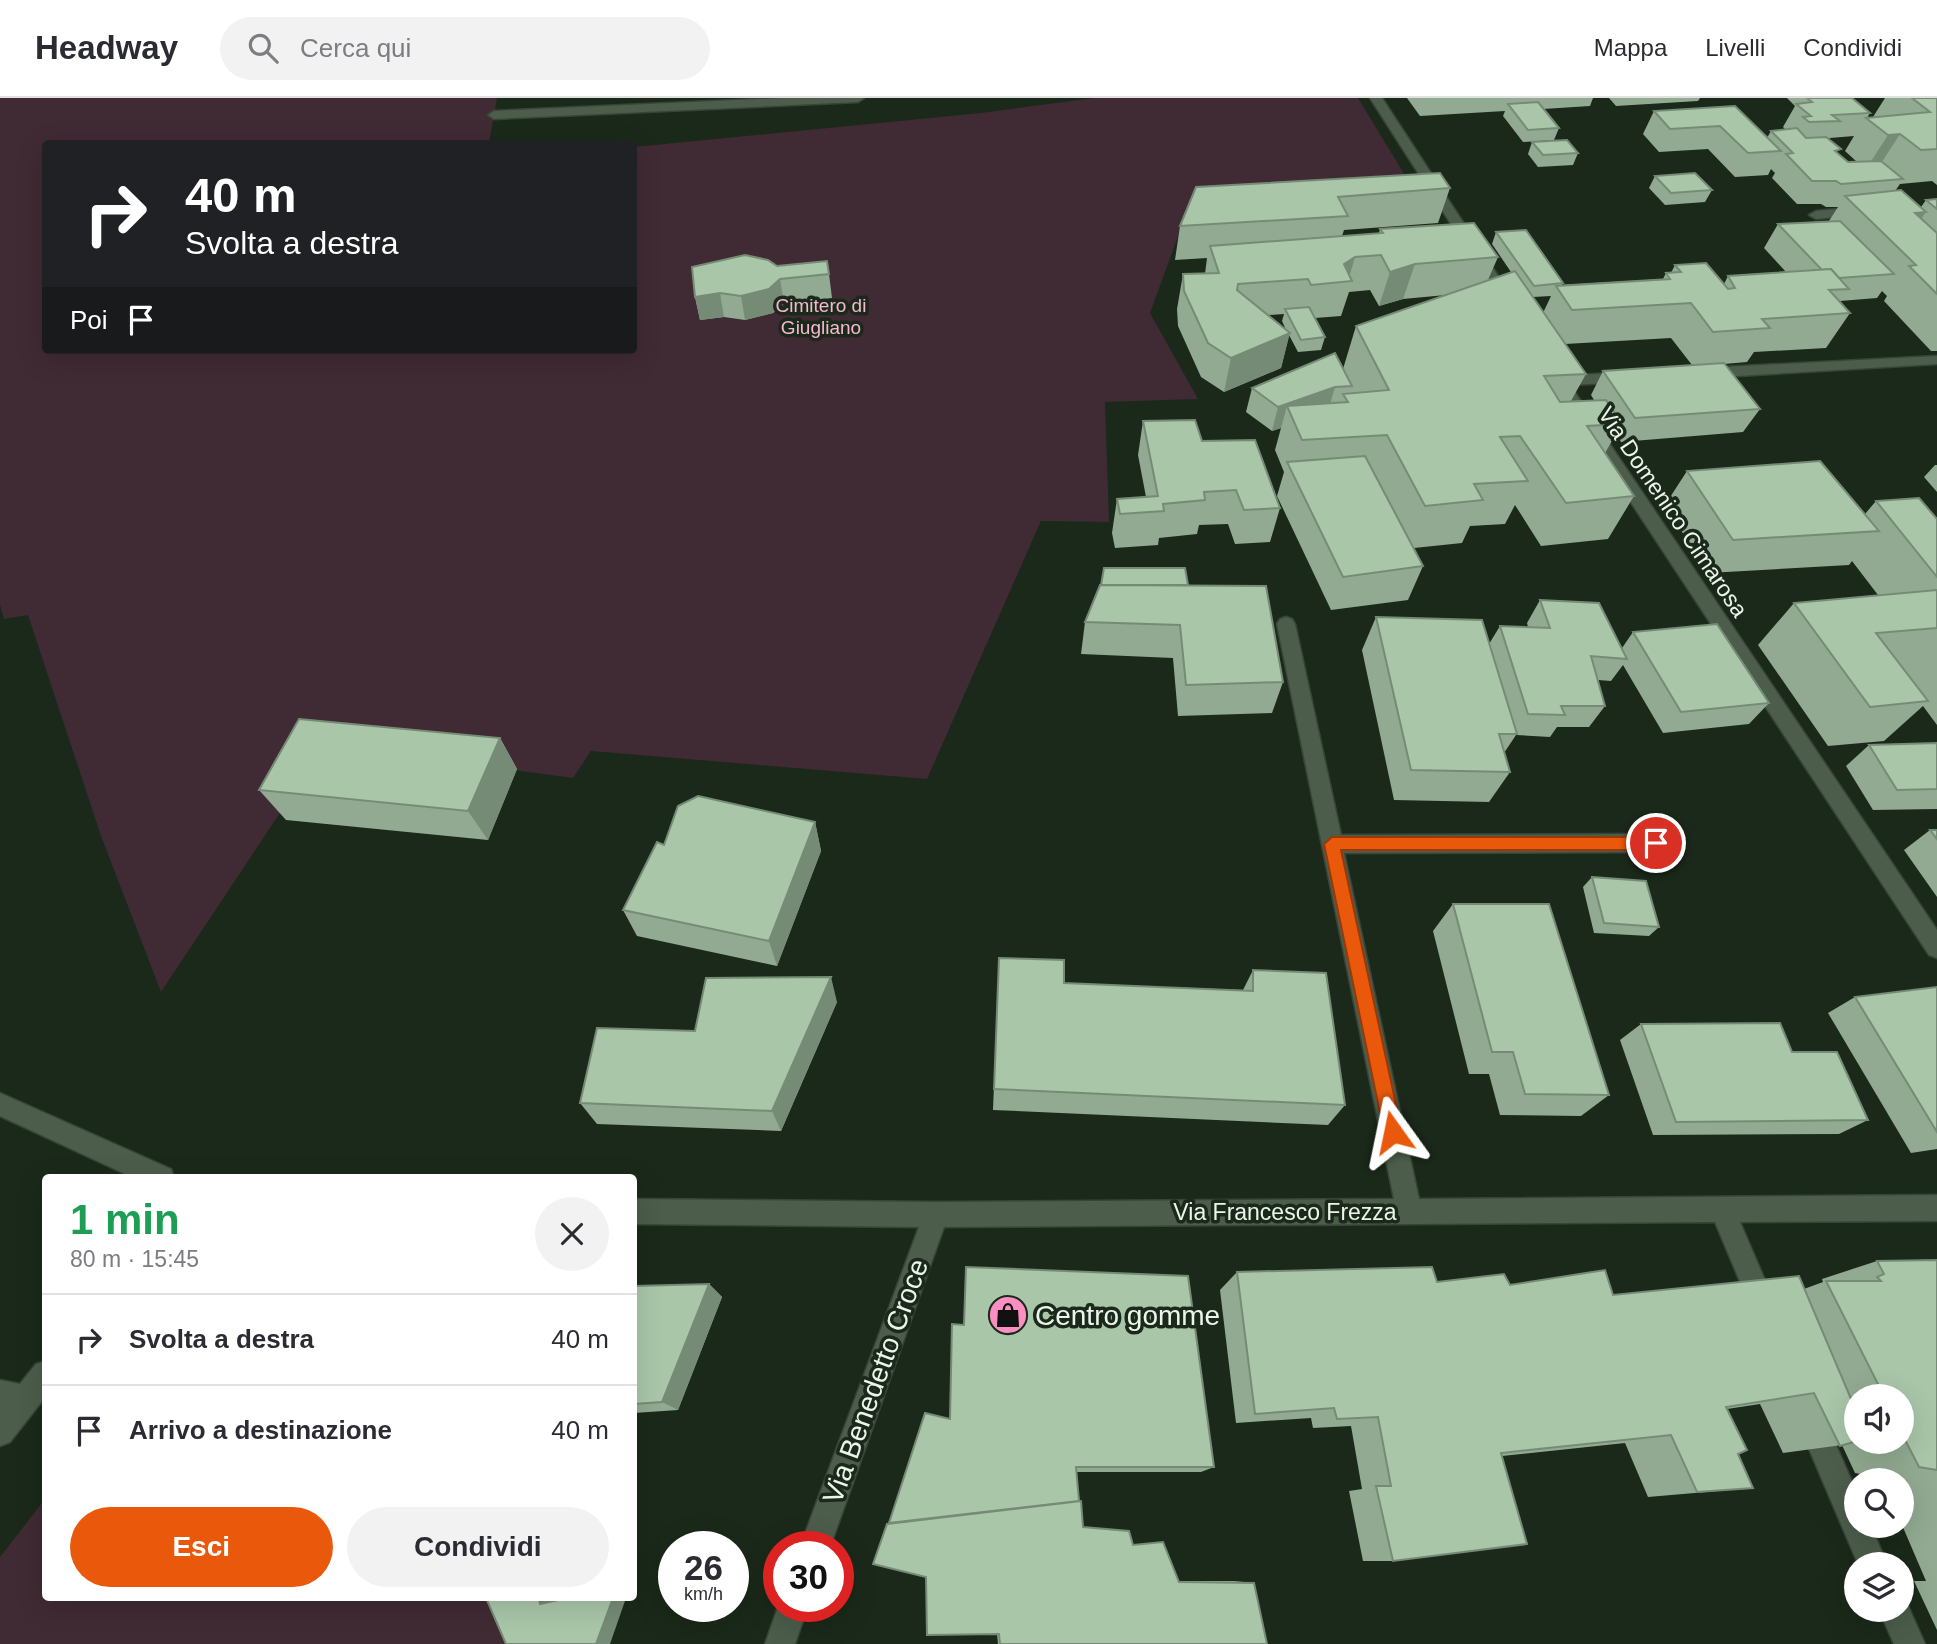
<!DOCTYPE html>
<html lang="it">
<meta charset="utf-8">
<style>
:root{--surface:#fff;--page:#f2f2f3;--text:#2b2b33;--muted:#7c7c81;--line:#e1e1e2;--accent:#ea580c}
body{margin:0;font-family:Helvetica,sans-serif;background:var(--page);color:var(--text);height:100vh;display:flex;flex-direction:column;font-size:26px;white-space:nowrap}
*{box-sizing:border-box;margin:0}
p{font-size:23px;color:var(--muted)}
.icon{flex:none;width:38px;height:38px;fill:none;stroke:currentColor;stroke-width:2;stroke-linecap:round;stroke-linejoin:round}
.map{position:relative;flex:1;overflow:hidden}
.sheet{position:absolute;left:42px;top:1076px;width:595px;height:427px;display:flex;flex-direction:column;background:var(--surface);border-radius:7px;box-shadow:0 7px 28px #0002}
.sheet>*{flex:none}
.banner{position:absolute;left:42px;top:42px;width:595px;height:214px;border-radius:7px;box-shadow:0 7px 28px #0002;background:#202124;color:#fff;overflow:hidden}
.controls{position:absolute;left:1844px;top:1286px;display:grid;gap:14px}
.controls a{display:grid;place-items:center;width:70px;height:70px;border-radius:50%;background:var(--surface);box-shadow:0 7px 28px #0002;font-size:35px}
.speed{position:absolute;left:658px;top:1433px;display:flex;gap:14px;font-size:35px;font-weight:700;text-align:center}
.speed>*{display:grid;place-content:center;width:91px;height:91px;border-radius:50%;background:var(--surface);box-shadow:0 7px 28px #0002;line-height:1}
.speed small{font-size:18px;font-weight:400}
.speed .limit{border:10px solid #d22;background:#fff;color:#111}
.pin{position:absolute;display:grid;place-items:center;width:60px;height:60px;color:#fff;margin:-30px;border:4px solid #fff;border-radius:50%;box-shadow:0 2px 7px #0007}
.me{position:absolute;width:77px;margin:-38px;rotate:348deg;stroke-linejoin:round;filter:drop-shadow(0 0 5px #0008)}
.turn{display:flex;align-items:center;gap:24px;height:147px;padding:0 28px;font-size:32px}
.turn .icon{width:91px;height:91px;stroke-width:2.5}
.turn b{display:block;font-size:49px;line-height:60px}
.then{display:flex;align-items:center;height:66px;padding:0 28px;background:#0003;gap:14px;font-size:26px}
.round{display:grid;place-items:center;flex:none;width:74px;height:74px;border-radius:37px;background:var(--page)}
.summary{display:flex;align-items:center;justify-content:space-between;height:119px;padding:0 28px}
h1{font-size:42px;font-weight:800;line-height:52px;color:#1e9e55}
.primary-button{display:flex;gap:14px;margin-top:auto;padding:14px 28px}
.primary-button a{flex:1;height:80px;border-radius:42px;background:var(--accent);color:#fff;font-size:28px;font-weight:800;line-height:80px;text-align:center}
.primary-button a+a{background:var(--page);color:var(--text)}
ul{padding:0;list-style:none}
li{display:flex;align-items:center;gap:21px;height:91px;padding:0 28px;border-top:2px solid var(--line)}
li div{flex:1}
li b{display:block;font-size:26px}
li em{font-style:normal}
header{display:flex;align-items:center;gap:42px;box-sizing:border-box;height:98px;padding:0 35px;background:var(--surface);border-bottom:2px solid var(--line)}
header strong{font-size:33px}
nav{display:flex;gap:38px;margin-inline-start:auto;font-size:24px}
.search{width:490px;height:63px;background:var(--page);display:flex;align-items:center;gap:18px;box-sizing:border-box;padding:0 24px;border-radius:38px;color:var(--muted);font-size:26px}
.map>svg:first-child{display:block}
.green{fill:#402a33}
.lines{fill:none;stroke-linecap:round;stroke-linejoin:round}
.minor-casing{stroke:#374438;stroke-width:3}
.minor{fill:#4c5d4b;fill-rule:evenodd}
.wall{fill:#91aa91;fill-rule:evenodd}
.shaded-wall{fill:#768b76}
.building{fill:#a9c6a9;stroke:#768b76;stroke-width:2}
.route{fill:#ea580c;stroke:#983908;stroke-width:2}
.labels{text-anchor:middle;stroke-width:7;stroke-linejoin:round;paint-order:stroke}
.far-park-label{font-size:19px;fill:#f7b7d2;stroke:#1a291a}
.street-label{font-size:23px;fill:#ebf5eb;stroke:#1a291a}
.near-poi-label{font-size:28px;fill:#ebf5eb;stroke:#1a291a;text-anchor:start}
.near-street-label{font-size:28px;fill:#ebf5eb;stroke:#1a291a}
</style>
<header>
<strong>Headway</strong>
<div class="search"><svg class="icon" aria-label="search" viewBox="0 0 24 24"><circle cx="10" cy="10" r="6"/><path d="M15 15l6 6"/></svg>Cerca qui</div>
<nav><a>Mappa</a><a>Livelli</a><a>Condividi</a></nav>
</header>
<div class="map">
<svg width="1937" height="1546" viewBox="0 0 1937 1546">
<rect width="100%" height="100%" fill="#1a291a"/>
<!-- green -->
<g class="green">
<polygon points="0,0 497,0 489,45 46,46 46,252 634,252 634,49 981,15 1094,0 1358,0 1423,107 1184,122 1150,215 1198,301 1105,304 1109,424 1041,423 927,681 591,653 573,680 325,647 161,894 101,738 28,517 4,521 0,507"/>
<polygon points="45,1401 46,1500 488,1500 507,1546 0,1546 0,1459"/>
</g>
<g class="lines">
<!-- minor casing -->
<g class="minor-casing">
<g id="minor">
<polygon points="782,0 864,0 858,4 494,21 488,17 494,13"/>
<polygon points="1370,0 1382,0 1515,204 1513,207 1503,207"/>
<polygon points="1860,109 1865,110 1865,116 1816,121 1809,117 1816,113"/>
<polygon points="1937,258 1937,266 1704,280 1696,275 1704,270"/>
<polygon points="1556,273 1564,278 1627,274 1635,279 1627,284 1570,287 1937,832 1937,860 1929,857 1551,283 1548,278"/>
<polygon points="1286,519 1292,521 1295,526 1341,737 1656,736 1663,739 1666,745 1663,751 1656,754 1344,755 1419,1101 1937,1097 1937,1123 1740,1124 1776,1208 1772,1217 1763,1221 1754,1217 1715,1124 944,1129 830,1449 800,1449 919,1129 634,1126 634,1101 936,1104 1394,1101 1277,526 1280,521"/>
<polygon points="0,995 171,1071 174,1080 134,1080 0,1018"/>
<polygon points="46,1263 46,1298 10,1344 0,1348 0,1282 20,1286 36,1266"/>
<polygon points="1812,1311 1822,1315 1857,1395 1857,1428 1871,1428 1887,1466 1858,1466 1798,1325 1802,1315"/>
<polygon points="1902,1501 1905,1501 1925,1546 1894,1546 1879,1512 1902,1512"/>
<polygon points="779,1506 808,1508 795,1546 765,1546"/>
</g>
</g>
<!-- minor -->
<use href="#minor" class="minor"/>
</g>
<!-- wall -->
<g class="wall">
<polygon points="1407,0 1593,0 1590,8 1543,11 1559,30 1554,42 1523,44 1503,18 1505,13 1420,18"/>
<polygon points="1609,0 1700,0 1698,3 1616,8"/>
<path d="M1787,0H1852L1870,15L1867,20L1873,19L1885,0H1937V87L1932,83L1900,86L1895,93L1921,109L1926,102L1937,101V253H1931L1884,203L1887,198L1882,193L1877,200L1840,203L1850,215L1826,250L1754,254L1747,264L1724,266L1760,311L1743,334L1621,344L1616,336L1605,355L1634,398L1608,441L1541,448L1515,407L1505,426L1470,428L1462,445L1414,450L1423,468L1408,502L1331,512L1277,398L1284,374L1275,352L1281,330L1272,333L1246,314L1252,290L1343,271L1356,228L1446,197L1403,201L1379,208L1370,192L1349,194L1341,218L1315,220L1325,239L1321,252L1298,254L1289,237L1281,270L1224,294L1201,279L1178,228L1177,211L1183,176H1205L1207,160L1175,162L1180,128L1196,89L1450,90L1438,125L1344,132L1342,138L1379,135L1380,131L1498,159L1488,182L1511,174L1492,146L1496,134L1563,185L1562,187L1663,181L1666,175H1671L1675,167L1724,186L1728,178L1786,174L1764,150L1778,126L1829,123L1838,109H1826L1821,106H1797L1772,80L1775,75L1771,71L1768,77L1735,79L1708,51L1659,54L1643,36L1654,13L1735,8L1767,40L1771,33L1786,32L1783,29L1795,8ZM1854,38L1845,53L1857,64H1848L1838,56L1829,41L1830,40ZM1551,198L1543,215L1533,199ZM1284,216L1282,223L1287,234L1268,217ZM1671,240L1692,267L1603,273L1591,297L1594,302L1571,303L1586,276L1565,246Z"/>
<polygon points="1532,44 1578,55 1573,67 1538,69 1528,56"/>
<polygon points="1655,78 1712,92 1705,104 1665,107 1649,90"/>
<polygon points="777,168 829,176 832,200 784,205 773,215 745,222 724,219 700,222 695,199"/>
<polygon points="1143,323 1202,343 1280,410 1270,444 1235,446 1228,426 1199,427 1197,436 1159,440 1158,447 1115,450 1112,435 1117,401 1146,399 1138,357"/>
<polygon points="1935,367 1937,367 1937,394 1924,379"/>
<polygon points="1687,373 1865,416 1876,403 1937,421 1937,627 1923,608 1884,643 1828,648 1758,547 1794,505 1878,497 1852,463 1849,467 1708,475 1665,407"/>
<polygon points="1188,487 1283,584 1272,615 1178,618 1173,560 1081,556 1085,524"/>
<polygon points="1540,502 1622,550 1633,534 1769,605 1749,626 1663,635 1623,567 1611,583 1598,582 1605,608 1589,629 1557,629 1550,639 1516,637 1504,655 1510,674 1489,704 1394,702 1362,552 1376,519 1489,546 1500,528 1528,529 1527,525"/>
<polygon points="500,640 517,671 488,742 286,722 259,692"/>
<polygon points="1937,645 1937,711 1873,712 1846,668 1869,647"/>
<polygon points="815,724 821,753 777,868 637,838 623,812 664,747"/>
<polygon points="1930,732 1937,732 1937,799 1904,752"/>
<polygon points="1592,779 1659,829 1649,838 1594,835 1583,789"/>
<polygon points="1453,806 1609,997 1581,1018 1500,1017 1489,976 1469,976 1433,833"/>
<polygon points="999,860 1064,885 1243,892 1253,872 1345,1007 1328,1027 993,1012"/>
<polygon points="1937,889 1937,1051 1911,1055 1828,915 1855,899"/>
<polygon points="837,904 781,1033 597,1026 580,1005 695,933"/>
<polygon points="1641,926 1792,954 1868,1022 1839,1036 1653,1037 1620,942"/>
<path d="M1937,1162V1532L1914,1483H1926L1902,1427V1382H1884L1883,1380L1855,1375L1842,1347L1783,1355L1760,1306L1727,1311L1738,1356L1753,1390L1648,1399L1625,1345L1502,1358L1393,1463H1363L1349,1393L1362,1391L1351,1328L1313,1330L1311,1320L1236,1325L1220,1192L1237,1174L1510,1187L1613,1197L1804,1191L1823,1184L1822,1181L1877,1163ZM1857,1298H1902V1344H1857Z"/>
<polygon points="709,1186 722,1199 678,1312 634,1315 634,1188"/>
<polygon points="950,1321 1214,1369 1201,1374 1076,1374 1083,1429 1133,1447 1178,1483 1234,1483 1254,1485 1267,1546 998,1546 997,1536 926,1479 889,1425"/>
</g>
<!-- shaded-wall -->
<g class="shaded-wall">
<polygon points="1900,36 1878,70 1866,71 1888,37"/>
<polygon points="1926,114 1902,148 1915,115"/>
<polygon points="1355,159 1348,183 1344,166"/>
<polygon points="1415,166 1403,201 1379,208 1390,174"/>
<polygon points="780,181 784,205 773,215 745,222 741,198"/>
<polygon points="720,195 724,219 700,222 695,199"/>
<polygon points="1290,235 1281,270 1224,294 1231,260"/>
<polygon points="1335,289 1328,313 1287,308 1281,330 1272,333 1278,309"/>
<polygon points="500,640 517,671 488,742 468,713"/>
<polygon points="815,724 821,753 777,868 769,843"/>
<polygon points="831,879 837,904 781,1033 772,1013"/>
<polygon points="709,1186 722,1199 678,1312 662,1304"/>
<polygon points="539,1500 556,1500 556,1504 540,1506"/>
<polygon points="613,1500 626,1500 610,1546 596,1546"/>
</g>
<!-- building -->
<g class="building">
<polygon points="1807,0 1852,0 1870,15 1832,17 1840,23 1809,24 1803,19 1811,18 1796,6 1812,4"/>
<polygon points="1912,0 1937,0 1937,51 1921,52 1900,36 1888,37 1866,20 1930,14"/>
<polygon points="1538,4 1559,30 1528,32 1508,6"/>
<polygon points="1735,8 1781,53 1748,55 1720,28 1670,31 1654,13"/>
<polygon points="1797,30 1806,40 1826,39 1841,51 1835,53 1848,64 1881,63 1903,81 1841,86 1836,83 1812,83 1786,56 1793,55 1771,33"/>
<polygon points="1567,42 1578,55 1543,57 1532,44"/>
<polygon points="1440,75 1450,90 1338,99 1348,118 1180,128 1196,89"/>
<polygon points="1695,75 1712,92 1671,95 1655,78"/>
<polygon points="1901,92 1926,114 1915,115 1937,135 1937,196 1909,168 1916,167 1845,98"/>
<polygon points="1937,101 1937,111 1926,102"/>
<polygon points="1840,123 1894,176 1839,180 1831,171 1822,172 1778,126"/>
<polygon points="1474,125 1498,159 1415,166 1390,174 1381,157 1355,159 1344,166 1352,183 1311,187 1308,181 1238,186 1237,192 1290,235 1231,260 1208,245 1184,193 1183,176 1219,175 1210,148 1383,135 1380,131"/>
<polygon points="1526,132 1563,185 1534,188 1496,134"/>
<polygon points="745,157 768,162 777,168 827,163 829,176 780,181 769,191 741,198 720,195 695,199 692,169"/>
<polygon points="1706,165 1728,191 1735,190 1728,178 1831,171 1849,191 1829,192 1850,215 1762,221 1770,230 1713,234 1691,205 1572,212 1556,188 1670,181 1666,175 1681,174 1675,167"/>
<polygon points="1515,173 1586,276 1544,278 1560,304 1606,302 1622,326 1587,328 1634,398 1566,405 1520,338 1500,339 1528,383 1474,386 1483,402 1425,408 1387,337 1302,342 1287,308 1348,304 1343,296 1389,292 1356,228"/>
<polygon points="1309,209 1325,239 1301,242 1285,211"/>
<polygon points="1335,255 1352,288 1335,289 1278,309 1252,290"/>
<polygon points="1724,265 1760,311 1635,320 1603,273"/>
<polygon points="1195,322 1202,343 1255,342 1280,410 1244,412 1236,392 1204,394 1205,402 1163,406 1164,413 1120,416 1117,401 1158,398 1143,323"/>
<polygon points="1365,358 1423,468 1343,479 1287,364"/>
<polygon points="1820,363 1879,433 1733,442 1687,373"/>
<polygon points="1919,400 1937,421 1937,479 1876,403"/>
<polygon points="1104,470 1185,470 1188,487 1101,487"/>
<polygon points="1100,487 1266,488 1283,584 1186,587 1180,527 1085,524"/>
<polygon points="1937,492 1937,530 1876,535 1928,603 1870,609 1794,505"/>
<polygon points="1540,502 1599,505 1627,561 1591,558 1605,608 1561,608 1565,617 1528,616 1500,528 1550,530"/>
<polygon points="1376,519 1482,522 1517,636 1499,636 1510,674 1411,672"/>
<polygon points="1717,526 1769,605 1681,614 1633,534"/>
<polygon points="299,621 500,640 468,713 259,692"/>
<polygon points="1937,645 1937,691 1897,692 1869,647"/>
<polygon points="698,698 815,724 769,843 623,812 657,744 664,747 678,708"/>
<polygon points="1930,732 1937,732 1937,741"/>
<polygon points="1592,779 1646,783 1659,829 1604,825"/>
<polygon points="1453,806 1549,806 1609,997 1525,996 1513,954 1492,954"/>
<polygon points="999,860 1064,862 1064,885 1253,893 1253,872 1326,875 1345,1007 994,991"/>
<polygon points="831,879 772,1013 580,1005 597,930 695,933 706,880"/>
<polygon points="1937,889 1937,1034 1855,899"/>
<polygon points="1780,925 1792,954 1837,954 1868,1022 1676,1024 1641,926"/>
<polygon points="1937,1162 1937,1372 1919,1369 1902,1336 1902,1298 1884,1298 1826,1183 1881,1183 1877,1179 1884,1176 1877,1163"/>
<polygon points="966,1169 1188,1178 1214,1369 1076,1369 1079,1403 889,1425 925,1315 950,1321 952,1226 964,1227"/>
<polygon points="1432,1169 1437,1184 1504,1176 1510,1187 1605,1172 1613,1197 1799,1178 1857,1315 1857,1343 1840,1348 1814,1295 1726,1309 1747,1352 1738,1356 1753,1390 1697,1394 1671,1337 1501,1355 1527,1446 1393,1463 1376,1388 1391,1388 1378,1319 1337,1321 1334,1310 1255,1316 1237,1174"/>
<polygon points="709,1186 662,1304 634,1306 634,1188"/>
<polygon points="1081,1403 1083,1429 1129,1433 1133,1447 1163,1444 1179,1484 1254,1485 1267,1546 1000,1546 999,1536 927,1537 926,1479 873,1466 887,1426"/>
<polygon points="486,1500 539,1500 540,1506 567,1500 613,1500 596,1546 506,1546"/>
</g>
<!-- route -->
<polygon class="route" points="1332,739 1656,739 1664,745 1656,752 1341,752 1402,1034 1399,1041 1393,1043 1386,1041 1384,1034 1324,746"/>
<!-- icons -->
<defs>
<g id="shop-disc" transform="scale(2.0125)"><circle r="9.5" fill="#fc8fc2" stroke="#1a291a"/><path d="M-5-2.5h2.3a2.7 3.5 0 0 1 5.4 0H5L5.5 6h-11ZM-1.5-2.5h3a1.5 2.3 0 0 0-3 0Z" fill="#111"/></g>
</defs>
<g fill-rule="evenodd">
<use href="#shop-disc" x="1008" y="1217"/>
</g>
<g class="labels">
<!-- far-park labels -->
<g class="far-park-label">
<text x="821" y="214">Cimitero di<tspan x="821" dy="22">Giugliano</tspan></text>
</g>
<!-- street labels -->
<g class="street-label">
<text transform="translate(1673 414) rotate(56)" y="8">Via Domenico Cimarosa</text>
<text x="1285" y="1122">Via Francesco Frezza</text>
</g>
<!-- near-poi labels -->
<g class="near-poi-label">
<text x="1035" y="1227">Centro gomme</text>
</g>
<!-- near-street labels -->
<g class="near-street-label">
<text transform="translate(875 1283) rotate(-70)" y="10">Via Benedetto Croce</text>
</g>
</g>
</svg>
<div class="controls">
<a><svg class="icon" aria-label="sound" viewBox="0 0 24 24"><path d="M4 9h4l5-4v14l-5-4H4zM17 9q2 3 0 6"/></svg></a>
<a><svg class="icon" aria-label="search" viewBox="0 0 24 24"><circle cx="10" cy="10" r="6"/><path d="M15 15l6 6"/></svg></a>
<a><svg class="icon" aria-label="layers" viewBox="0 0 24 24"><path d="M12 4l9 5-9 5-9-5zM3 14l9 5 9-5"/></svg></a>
</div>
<div class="speed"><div>26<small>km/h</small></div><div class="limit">30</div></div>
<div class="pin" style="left:1656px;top:745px;background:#d93025"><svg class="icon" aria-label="arrive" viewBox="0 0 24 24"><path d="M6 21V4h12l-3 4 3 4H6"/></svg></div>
<svg class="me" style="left:1393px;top:1034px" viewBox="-20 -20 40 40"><path d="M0-17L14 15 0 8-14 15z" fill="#ea580c" stroke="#fff" stroke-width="4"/></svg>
<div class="banner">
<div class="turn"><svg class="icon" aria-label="right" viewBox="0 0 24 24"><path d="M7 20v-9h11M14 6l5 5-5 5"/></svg><div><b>40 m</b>Svolta a destra</div></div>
<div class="then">Poi<svg class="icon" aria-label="arrive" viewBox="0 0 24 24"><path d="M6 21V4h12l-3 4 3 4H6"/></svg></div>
</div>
<section class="sheet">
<div class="summary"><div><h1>1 min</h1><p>80 m · 15:45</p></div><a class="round"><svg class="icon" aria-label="close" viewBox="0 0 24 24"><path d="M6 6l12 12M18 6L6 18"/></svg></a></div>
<ul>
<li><svg class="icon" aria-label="right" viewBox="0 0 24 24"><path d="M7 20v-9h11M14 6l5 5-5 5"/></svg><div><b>Svolta a destra</b></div><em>40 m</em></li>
<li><svg class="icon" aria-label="arrive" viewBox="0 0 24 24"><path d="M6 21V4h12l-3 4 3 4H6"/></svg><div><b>Arrivo a destinazione</b></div><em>40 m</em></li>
</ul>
<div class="primary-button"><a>Esci</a><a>Condividi</a></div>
</section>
</div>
